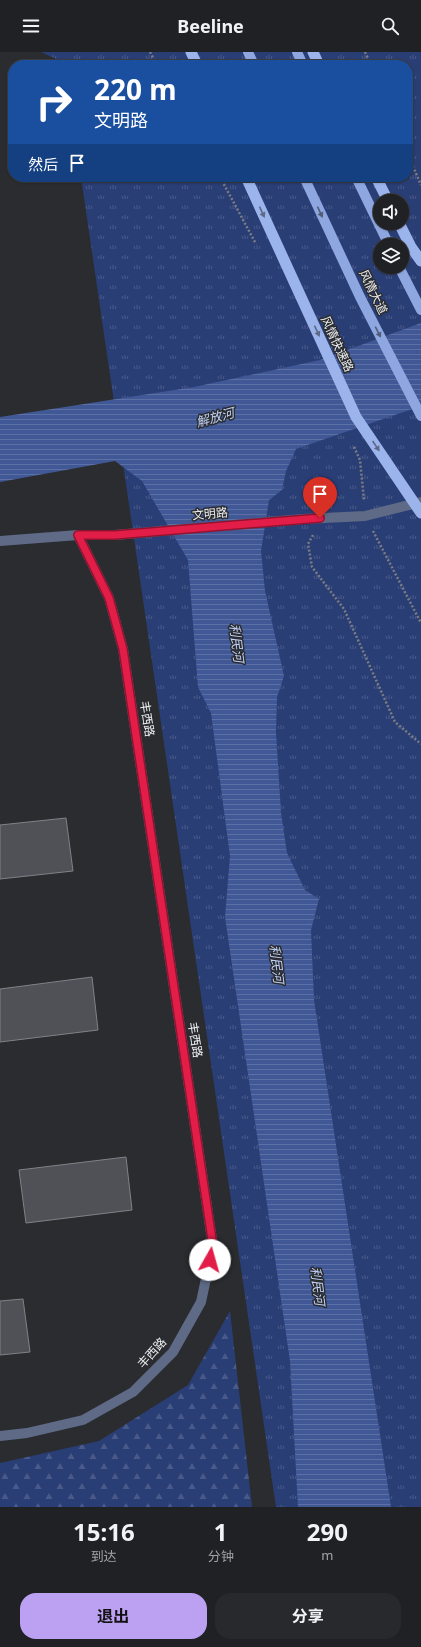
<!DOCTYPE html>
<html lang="zh">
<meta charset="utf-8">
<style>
:root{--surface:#202124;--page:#28292c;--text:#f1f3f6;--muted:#a2a3a6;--line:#3d3e41;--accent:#bca0f2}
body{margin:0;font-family:"Noto Sans","Noto Sans SC",sans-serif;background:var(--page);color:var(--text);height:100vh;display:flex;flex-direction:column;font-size:15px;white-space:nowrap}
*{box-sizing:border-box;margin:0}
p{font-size:13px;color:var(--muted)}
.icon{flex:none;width:22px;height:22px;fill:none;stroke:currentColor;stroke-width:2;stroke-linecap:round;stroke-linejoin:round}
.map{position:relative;height:1455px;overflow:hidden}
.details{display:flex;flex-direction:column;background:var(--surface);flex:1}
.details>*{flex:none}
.top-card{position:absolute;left:8px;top:8px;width:405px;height:122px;border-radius:16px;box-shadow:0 1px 3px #0004,0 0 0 1px var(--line);background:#1a4fa0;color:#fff;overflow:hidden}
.fabs{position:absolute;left:373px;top:142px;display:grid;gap:8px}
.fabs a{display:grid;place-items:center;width:36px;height:36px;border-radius:50%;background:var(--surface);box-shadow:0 1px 3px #0004,0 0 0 1px var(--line);font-size:20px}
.pin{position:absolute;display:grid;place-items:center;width:34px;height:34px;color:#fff;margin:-41px -17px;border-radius:50% 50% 50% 0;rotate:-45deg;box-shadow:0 0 4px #0007}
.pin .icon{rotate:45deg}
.me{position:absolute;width:44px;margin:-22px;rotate:7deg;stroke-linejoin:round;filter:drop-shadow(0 0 3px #0008)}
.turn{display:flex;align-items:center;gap:14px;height:84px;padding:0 20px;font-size:18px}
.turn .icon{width:52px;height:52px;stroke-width:2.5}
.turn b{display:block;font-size:28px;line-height:34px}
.then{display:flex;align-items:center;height:38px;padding:0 20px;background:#0003;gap:8px;font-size:15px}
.eta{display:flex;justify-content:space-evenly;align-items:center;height:68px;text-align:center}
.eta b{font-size:24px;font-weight:700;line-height:28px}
.action{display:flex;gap:8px;margin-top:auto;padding:8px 20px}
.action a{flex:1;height:46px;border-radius:16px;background:var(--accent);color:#111;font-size:16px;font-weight:700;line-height:46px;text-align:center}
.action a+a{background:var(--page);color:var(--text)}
header{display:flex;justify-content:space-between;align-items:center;height:52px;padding:0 20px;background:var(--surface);font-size:18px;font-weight:700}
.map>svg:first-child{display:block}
.grass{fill:url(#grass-tufts);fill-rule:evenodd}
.forest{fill:url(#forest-firs)}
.water{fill:url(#water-rules)}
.building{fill:#4f5156;stroke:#7f8287}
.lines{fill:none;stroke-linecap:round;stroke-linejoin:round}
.path{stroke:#7b7d81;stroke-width:2.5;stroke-dasharray:2 2;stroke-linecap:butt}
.minor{stroke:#5e6a86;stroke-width:10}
.tertiary{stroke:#5e6a86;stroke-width:10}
.primary{stroke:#8fa7e1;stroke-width:10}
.trunk{stroke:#9cb4ec;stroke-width:11}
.trunk-bridge{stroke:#9cb4ec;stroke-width:11}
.oneway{fill:#5d6985}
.oneway2{fill:#525d77}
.route-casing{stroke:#92132f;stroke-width:10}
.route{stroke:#e11d48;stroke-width:7}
.labels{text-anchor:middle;stroke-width:3;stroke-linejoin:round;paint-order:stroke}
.street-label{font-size:12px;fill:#eceef0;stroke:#2a2c30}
.water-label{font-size:13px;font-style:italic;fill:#c2d2f6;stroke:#2a2c30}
</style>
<header><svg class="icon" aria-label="menu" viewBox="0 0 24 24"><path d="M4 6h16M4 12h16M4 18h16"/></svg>Beeline<svg class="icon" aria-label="search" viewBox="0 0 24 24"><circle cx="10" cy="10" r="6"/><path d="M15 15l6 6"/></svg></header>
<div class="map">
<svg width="421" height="1455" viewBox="0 0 421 1455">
<defs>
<pattern id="grass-tufts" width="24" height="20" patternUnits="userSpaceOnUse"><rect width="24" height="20" fill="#2a3e76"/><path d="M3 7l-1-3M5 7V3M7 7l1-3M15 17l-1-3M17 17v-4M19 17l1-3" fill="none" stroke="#495a8a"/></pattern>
<pattern id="forest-firs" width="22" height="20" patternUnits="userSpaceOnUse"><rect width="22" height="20" fill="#2a3e76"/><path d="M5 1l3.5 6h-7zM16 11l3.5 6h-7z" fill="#495a8a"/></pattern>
<pattern id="water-rules" width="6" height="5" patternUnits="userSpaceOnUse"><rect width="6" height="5" fill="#415896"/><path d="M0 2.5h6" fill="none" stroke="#5d70a5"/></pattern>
</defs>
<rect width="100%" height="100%" fill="#2a2c30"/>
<!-- grass -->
<path class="grass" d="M41,0H421V1455H276L81,125H408V13H65V11ZM380,149H402V171H380ZM380,193H402V215H380Z"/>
<!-- forest -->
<polygon class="forest" points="230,1259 252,1455 0,1455 0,1411 99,1389 188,1333"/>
<!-- water -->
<polygon class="water" points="421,271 421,354 296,397 286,419 282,438 269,448 261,499 265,539 284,624 277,645 276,680 281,761 287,801 305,838 319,847 311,878 314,948 391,1455 298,1455 290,1309 225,865 230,804 211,661 198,635 188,508 142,429 115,409 0,430 0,365 194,335 320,308"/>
<!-- building -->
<g class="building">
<polygon points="66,766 73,819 0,827 0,773"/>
<polygon points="92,925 98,978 0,990 0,937"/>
<polygon points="126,1105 132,1158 26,1171 19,1118"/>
<polygon points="23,1247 30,1300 0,1303 0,1249"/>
</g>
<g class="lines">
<!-- path -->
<g class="path">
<polyline points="150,0 157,13"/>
<polyline points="365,0 371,13"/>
<polyline points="408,103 421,133"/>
<polyline points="220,125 256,192"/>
<polyline points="354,395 360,408 364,448"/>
<polyline points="373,479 421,571"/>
<polyline points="313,483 308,492 312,515 344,557 395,670 421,692"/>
</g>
<!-- minor -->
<polyline class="minor" points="0,1384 27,1381 83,1368 133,1340 173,1300 201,1250 213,1194 123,597 109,546 78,483"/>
<!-- tertiary -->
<polyline class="tertiary" points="0,489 78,483 115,483 303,467 365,464 421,450"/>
<!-- primary -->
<g class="primary">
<polyline points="248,0 254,13"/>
<polyline points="297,0 303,13"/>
<polyline points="304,125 360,245 421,364"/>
<polyline points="356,125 389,193"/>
<polyline points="399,215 421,258"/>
</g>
<!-- trunk -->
<g class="trunk">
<polyline points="191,0 197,13"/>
<polyline points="313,0 319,13"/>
<polyline points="376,125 388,149"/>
<polyline points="399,171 411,195 421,209"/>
</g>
<!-- trunk-bridge -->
<polyline class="trunk-bridge" points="246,125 356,365 421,461"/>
</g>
<!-- one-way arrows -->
<defs><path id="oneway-solid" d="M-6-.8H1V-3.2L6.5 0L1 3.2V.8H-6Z"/></defs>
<g class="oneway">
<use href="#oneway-solid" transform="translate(262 160) rotate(65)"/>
<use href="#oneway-solid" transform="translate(317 279) rotate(65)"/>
<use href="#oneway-solid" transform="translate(376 394) rotate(56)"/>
</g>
<g class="oneway2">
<use href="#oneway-solid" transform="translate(320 160) rotate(65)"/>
<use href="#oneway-solid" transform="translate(378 280) rotate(63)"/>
</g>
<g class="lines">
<!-- route casing -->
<g class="route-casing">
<polyline id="route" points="210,1208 213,1194 123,597 109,546 78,483 115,483 320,466"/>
</g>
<!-- route -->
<use href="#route" class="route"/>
</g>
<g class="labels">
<!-- street labels -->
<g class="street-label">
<text transform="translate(373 240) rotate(64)" y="4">风情大道</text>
<text transform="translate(337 292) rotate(65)" y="4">风情快速路</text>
<text transform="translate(210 462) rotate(-5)" y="4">文明路</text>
<text transform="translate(147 667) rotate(81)" y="4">丰西路</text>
<text transform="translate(195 988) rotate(81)" y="4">丰西路</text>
<text transform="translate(152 1301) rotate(-48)" y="4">丰西路</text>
</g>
<!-- water labels -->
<g class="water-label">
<text transform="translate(215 365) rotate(-15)" y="5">解放河</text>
<text transform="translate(237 591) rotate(83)" y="5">利民河</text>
<text transform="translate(277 912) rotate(83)" y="5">利民河</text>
<text transform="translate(318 1234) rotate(83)" y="5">利民河</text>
</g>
</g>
</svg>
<div class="fabs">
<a><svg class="icon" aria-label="sound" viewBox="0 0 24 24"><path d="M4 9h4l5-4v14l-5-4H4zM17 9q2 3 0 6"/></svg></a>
<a><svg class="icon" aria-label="layers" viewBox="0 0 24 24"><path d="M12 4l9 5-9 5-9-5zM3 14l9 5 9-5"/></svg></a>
</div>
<div class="pin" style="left:320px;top:466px;background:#d93025"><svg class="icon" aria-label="arrive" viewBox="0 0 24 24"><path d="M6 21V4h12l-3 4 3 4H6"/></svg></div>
<svg class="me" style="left:210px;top:1208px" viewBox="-20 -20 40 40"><circle r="19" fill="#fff"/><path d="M0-13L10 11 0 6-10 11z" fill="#e11d48"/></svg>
<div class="top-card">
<div class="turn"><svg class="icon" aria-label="right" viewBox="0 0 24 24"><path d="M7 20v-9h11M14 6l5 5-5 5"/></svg><div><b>220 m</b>文明路</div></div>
<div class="then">然后<svg class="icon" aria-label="arrive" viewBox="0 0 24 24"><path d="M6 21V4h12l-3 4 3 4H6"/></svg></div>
</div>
</div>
<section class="details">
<div class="eta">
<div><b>15:16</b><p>到达</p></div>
<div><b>1</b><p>分钟</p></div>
<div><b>290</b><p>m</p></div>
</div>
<div class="action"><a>退出</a><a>分享</a></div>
</section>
